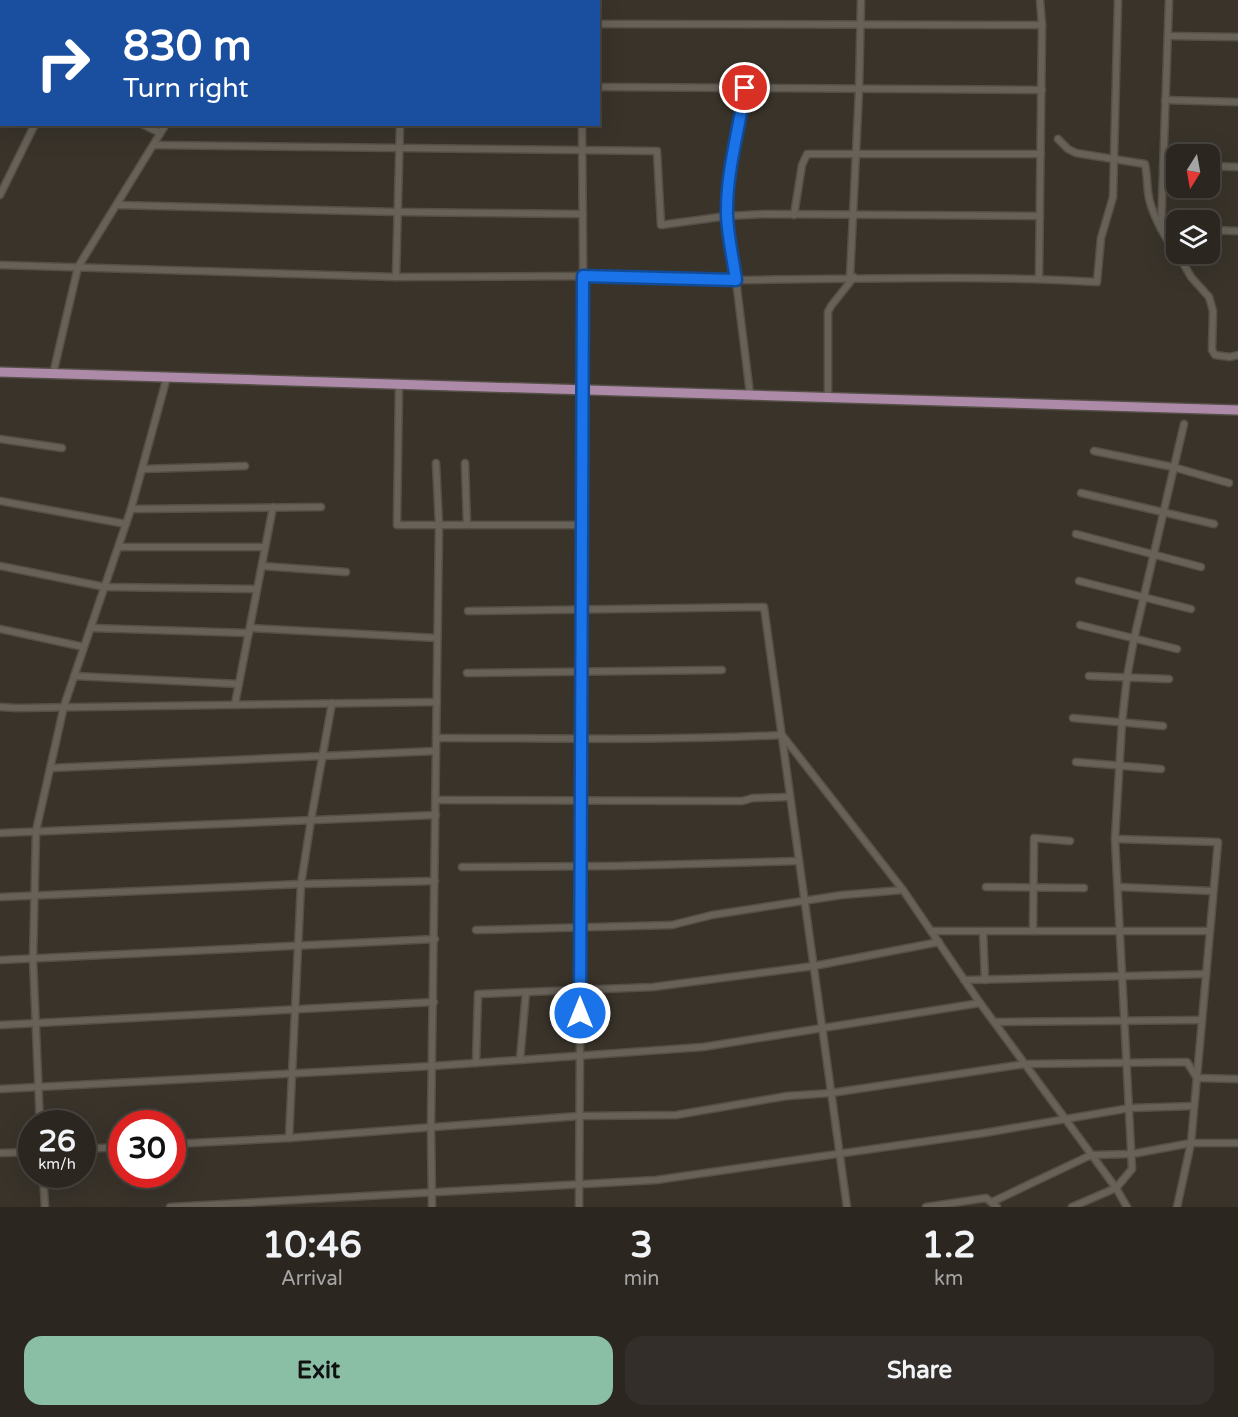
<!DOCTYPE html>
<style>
:root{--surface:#2b2620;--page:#332e29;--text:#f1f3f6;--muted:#a6a5a5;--line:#47433e;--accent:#8abfa5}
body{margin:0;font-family:"Varela Round",sans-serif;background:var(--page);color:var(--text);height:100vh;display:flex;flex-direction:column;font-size:22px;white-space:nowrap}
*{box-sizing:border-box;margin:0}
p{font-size:20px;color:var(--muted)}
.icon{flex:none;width:33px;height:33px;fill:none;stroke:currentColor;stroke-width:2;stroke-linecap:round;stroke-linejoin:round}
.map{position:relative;height:1207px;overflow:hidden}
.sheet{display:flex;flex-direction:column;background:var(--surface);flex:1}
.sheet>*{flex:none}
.top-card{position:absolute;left:0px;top:0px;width:600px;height:126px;box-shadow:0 6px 24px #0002,0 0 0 2px var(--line);background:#1a4fa0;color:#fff;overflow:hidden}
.needle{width:39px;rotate:191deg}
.fabs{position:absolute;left:1166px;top:144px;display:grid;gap:12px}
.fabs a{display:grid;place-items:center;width:54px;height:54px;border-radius:12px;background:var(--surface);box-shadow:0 6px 24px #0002,0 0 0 2px var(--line);font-size:30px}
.speed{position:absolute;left:18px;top:1110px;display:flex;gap:12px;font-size:30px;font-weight:700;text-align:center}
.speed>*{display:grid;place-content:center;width:78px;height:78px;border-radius:50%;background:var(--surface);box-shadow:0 6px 24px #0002,0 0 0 2px var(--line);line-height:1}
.speed small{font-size:15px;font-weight:400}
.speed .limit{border:9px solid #d22;background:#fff;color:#111}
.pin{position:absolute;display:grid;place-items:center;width:51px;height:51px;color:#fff;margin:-26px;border:3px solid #fff;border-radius:50%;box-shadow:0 2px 6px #0007}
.me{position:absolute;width:66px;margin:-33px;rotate:0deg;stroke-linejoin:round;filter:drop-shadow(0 0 4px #0008)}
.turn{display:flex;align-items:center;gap:21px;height:126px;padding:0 24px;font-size:27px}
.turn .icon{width:78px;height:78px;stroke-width:2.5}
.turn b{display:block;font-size:42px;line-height:51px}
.eta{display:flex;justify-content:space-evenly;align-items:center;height:102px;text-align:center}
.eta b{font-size:36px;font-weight:700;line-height:42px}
.action{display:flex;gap:12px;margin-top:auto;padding:12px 24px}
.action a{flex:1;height:69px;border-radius:18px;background:var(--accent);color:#111;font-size:24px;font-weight:700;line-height:69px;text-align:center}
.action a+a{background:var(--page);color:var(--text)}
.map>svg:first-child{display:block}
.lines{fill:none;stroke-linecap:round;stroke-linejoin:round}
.minor-casing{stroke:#544f47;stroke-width:9}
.primary-casing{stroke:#544f47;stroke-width:12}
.minor{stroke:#676157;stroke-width:6}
.primary{stroke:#ae8aa9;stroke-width:9}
.route-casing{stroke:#114b97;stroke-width:15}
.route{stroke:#1a73e8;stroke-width:10}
</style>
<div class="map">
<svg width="1238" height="1207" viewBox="0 0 1238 1207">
<rect width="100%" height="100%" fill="#39332a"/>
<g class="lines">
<!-- minor casing -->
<g class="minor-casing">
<g id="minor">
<polyline points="144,0 147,2"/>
<polyline points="23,2 23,0"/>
<polyline points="97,2 98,0"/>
<polyline points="242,2 243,0"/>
<polyline points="584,2 584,0"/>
<polyline points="598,24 1042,25"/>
<polyline points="1168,36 1238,37"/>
<polyline points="0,51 2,47"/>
<polyline points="0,64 2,62"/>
<polyline points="598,87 1042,90"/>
<polyline points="745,89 740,127 736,133 731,164 727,216 766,214 1040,216"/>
<polyline points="1165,100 1238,102"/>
<polyline points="142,124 160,133"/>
<path d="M1058,139L1068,149L1076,153L1145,164C1147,173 1147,182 1148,192C1150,210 1164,238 1176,251"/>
<path d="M154,145L657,151L661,225L727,216L736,280C857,279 977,275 1097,282L1101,238L1113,197L1118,0"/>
<polyline points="1163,165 1176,165"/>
<polyline points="1209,166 1238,167"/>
<polyline points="0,195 35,124"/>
<polyline points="117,205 397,212 583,214"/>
<polyline points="794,215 802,165 807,154 1041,154"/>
<polyline points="1161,229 1169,0"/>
<polyline points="1161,229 1176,229"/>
<polyline points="1209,230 1238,231"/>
<polyline points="1178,254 1191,277 1209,297 1213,311 1212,350 1215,355 1230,357 1238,355"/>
<polyline points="0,265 396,277 583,276 736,280 750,394"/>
<polyline points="396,277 400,124"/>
<polyline points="850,277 859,90 861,0"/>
<polyline points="1039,279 1042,25 1040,0"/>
<polyline points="53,374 78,267 166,124"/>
<polyline points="399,384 397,525 583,525"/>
<polyline points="828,397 828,312 831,306 854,277"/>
<polyline points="0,439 62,448"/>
<polyline points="1094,451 1173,467 1229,483"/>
<polyline points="465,463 467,525"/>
<polyline points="142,469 245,466"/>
<polyline points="1081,493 1214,524"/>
<polyline points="0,501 126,524"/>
<polyline points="131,509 321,507"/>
<polyline points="1076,534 1201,567"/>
<polyline points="119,547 265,547"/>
<polyline points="0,566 105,587 257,589"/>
<polyline points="262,566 346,572"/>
<polyline points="1079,581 1191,609"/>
<polyline points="468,611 764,607 847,1207"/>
<polyline points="1080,625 1177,649"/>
<polyline points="91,628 249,633"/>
<polyline points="250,628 437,638"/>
<polyline points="0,629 84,647"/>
<polyline points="467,673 722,670"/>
<polyline points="74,676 239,684"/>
<polyline points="1089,676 1169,679"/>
<polyline points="235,704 273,507"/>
<polyline points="0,707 16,708 437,702"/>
<polyline points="1073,718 1163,726"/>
<path d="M436,738C551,738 667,741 782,735L903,890L980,1003L1116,1188L1127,1207"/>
<polyline points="1076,762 1161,769"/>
<polyline points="51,768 436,751"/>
<polyline points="436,800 742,801 753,798 790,797"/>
<polyline points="0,833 436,815"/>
<polyline points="1115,839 1218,842 1191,1143 1177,1207"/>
<polyline points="462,867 616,866 799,861"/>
<polyline points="986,887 1084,888"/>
<polyline points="1118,887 1213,891"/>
<polyline points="0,897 301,884 435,881"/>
<polyline points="476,930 672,925 712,915 842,895 903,890"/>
<polyline points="931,931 1210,931"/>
<polyline points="983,931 985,980"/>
<polyline points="1033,931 1034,838 1070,841"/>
<polyline points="0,960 435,939"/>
<polyline points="964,980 1206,974"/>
<polyline points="994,1022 1202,1020"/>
<polyline points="0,1025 434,1002"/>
<polyline points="520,1060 526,992"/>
<polyline points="476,1063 478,994 653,987 814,966 939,942"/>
<polyline points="0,1089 433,1066 703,1047 980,1003"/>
<polyline points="40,1124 33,959 36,831 64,706 131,509 167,377"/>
<polyline points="289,1138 301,884 311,820 332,703"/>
<polyline points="172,1144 289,1138 579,1116 676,1115 787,1096 831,1093 1025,1064 1187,1062 1197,1078 1238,1079"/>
<polyline points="82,1149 122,1147"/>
<polyline points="0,1153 32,1152"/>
<polyline points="43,1174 45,1207"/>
<polyline points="992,1202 1091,1155 1132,1154 1191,1143 1238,1143"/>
<polyline points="170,1207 656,1180 984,1133 1130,1108 1194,1106"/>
<polyline points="432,1207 431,1126 439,525 436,463"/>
<polyline points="579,1207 584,389 582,124"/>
<polyline points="926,1207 986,1198 997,1207"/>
<polyline points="1072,1207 1116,1188 1132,1169 1115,839 1122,722 1127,677 1134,639 1184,424"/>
</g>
</g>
<!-- primary casing -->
<g class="primary-casing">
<polyline id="primary" points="0,372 1238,410"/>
</g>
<!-- minor -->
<use href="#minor" class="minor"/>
<!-- primary -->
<use href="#primary" class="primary"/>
</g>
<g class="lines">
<!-- route casing -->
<g class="route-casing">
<path id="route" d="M580,1013L583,276L736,280C733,259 728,237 727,216C726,172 739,131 745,88"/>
</g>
<!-- route -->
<use href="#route" class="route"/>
</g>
</svg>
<div class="fabs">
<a><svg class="needle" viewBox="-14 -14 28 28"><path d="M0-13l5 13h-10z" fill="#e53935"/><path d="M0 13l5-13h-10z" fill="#a6a5a5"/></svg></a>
<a><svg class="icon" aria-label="layers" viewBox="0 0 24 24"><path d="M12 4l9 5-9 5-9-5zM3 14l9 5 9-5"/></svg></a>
</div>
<div class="speed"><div>26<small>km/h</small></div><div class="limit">30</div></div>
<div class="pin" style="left:745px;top:88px;background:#d93025"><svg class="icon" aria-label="arrive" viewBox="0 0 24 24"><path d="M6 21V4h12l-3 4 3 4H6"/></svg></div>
<svg class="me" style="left:580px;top:1013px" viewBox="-20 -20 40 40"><circle r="17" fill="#1a73e8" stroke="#fff" stroke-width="3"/><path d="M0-11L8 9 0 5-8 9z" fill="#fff"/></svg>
<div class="top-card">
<div class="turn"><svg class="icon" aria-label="right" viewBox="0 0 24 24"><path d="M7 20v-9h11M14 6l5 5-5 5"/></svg><div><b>830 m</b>Turn right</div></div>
</div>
</div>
<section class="sheet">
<div class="eta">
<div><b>10:46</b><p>Arrival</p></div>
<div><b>3</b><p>min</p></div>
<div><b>1.2</b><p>km</p></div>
</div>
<div class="action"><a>Exit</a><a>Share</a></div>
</section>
